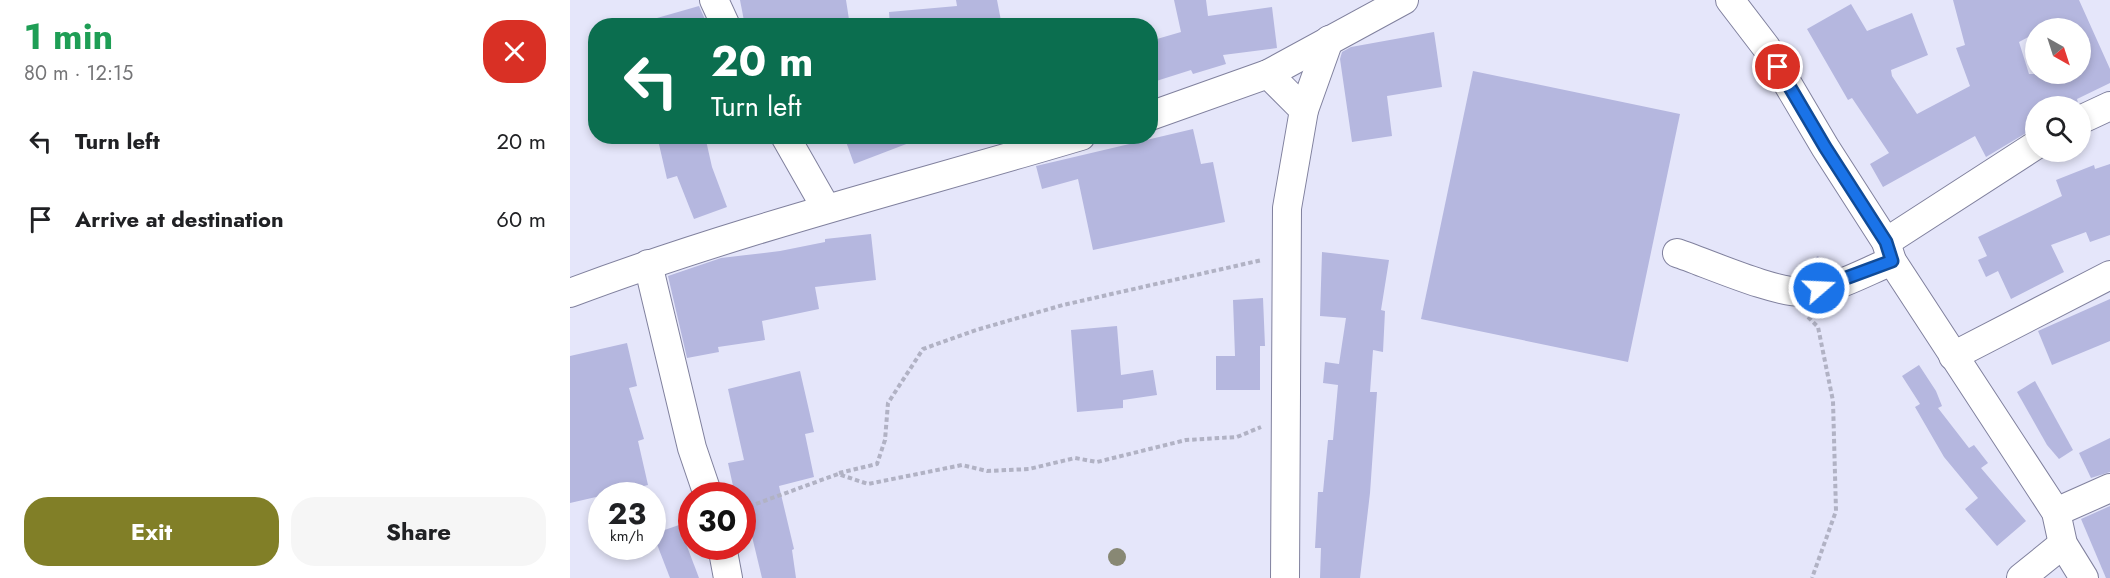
<!DOCTYPE html>
<meta charset="utf-8">
<style>
:root{--surface:#fff;--page:#f6f6f6;--text:#202124;--muted:#757577;--accent:#817f27}
body{margin:0;font-family:Jost,sans-serif;background:var(--page);color:var(--text);height:100vh;display:flex;flex-direction:column;font-size:22px;white-space:nowrap}
*{box-sizing:border-box;margin:0}
p{font-size:20px;color:var(--muted)}
.icon{flex:none;width:33px;height:33px;fill:none;stroke:currentColor;stroke-width:2;stroke-linecap:round;stroke-linejoin:round}
.map{position:relative;flex:1;overflow:hidden}
.panel{display:flex;flex-direction:column;background:var(--surface);width:570px}
.panel>*{flex:none}
.top-card{position:absolute;left:18px;top:18px;width:570px;height:126px;border-radius:24px;box-shadow:0 3px 9px #0003;background:#0b6e4f;color:#fff;overflow:hidden}
.needle{width:39px;rotate:141deg}
.buttons{position:absolute;left:1455px;top:18px;display:grid;gap:12px}
.buttons a{display:grid;place-items:center;width:66px;height:66px;border-radius:50%;background:var(--surface);box-shadow:0 3px 9px #0003;font-size:30px}
.speed{position:absolute;left:18px;top:482px;display:flex;gap:12px;font-size:30px;font-weight:700;text-align:center}
.speed>*{display:grid;place-content:center;width:78px;height:78px;border-radius:50%;background:var(--surface);box-shadow:0 3px 9px #0003;line-height:1}
.speed small{font-size:15px;font-weight:400}
.speed .limit{border:9px solid #d22;background:#fff;color:#111}
.pin{position:absolute;display:grid;place-items:center;width:51px;height:51px;color:#fff;margin:-26px;border:3px solid #fff;border-radius:50%;box-shadow:0 2px 6px #0007}
.me{position:absolute;width:66px;margin:-33px;rotate:71deg;stroke-linejoin:round;filter:drop-shadow(0 0 4px #0008)}
.turn{display:flex;align-items:center;gap:21px;height:126px;padding:0 24px;font-size:27px}
.turn .icon{width:78px;height:78px;stroke-width:2.5}
.turn b{display:block;font-size:42px;line-height:51px}
.round{display:grid;place-items:center;flex:none;width:63px;height:63px;border-radius:24px;background:var(--page)}
.headline{display:flex;align-items:center;justify-content:space-between;height:102px;padding:0 24px}
h1{font-size:36px;font-weight:700;line-height:45px;color:#1e9e55}
.button{display:flex;gap:12px;margin-top:auto;padding:12px 24px}
.button a{flex:1;height:69px;border-radius:24px;background:var(--accent);color:#fff;font-size:24px;font-weight:700;line-height:69px;text-align:center}
.button a+a{background:var(--page);color:var(--text)}
ul{padding:0;list-style:none}
li{display:flex;align-items:center;gap:18px;height:78px;padding:0 24px}
li div{flex:1}
li b{display:block;font-size:22px}
li em{font-style:normal}
main{display:flex;flex:1;min-height:0}
.map>svg:first-child{display:block}
.building{fill:#b5b7df;fill-rule:evenodd}
.lines{fill:none;stroke-linecap:round;stroke-linejoin:round}
.minor-casing{stroke:#80819e;stroke-width:30}
.path{stroke:#b1b2c4;stroke-width:4;stroke-dasharray:4.5 3;stroke-linecap:butt}
.minor{stroke:#fff;stroke-width:28}
.tree{fill:#888874}
.route-casing{stroke:#114b97;stroke-width:15}
.route{stroke:#1a73e8;stroke-width:10}
</style>
<main>
<section class="panel">
<div class="headline"><div><h1>1 min</h1><p>80 m · 12:15</p></div><a class="round" style="background:#d93025;color:#fff"><svg class="icon" aria-label="close" viewBox="0 0 24 24"><path d="M6 6l12 12M18 6L6 18"/></svg></a></div>
<ul>
<li><svg class="icon" aria-label="left" viewBox="0 0 24 24"><path d="M17 20v-9H6M10 6l-5 5 5 5"/></svg><div><b>Turn left</b></div><em>20 m</em></li>
<li><svg class="icon" aria-label="arrive" viewBox="0 0 24 24"><path d="M6 21V4h12l-3 4 3 4H6"/></svg><div><b>Arrive at destination</b></div><em>60 m</em></li>
</ul>
<div class="button"><a>Exit</a><a>Share</a></div>
</section>
<div class="map">
<svg width="1540" height="578" viewBox="0 0 1540 578">
<rect width="100%" height="100%" fill="#e5e6fa"/>
<!-- building -->
<g class="building">
<polygon points="170,0 276,0 280,26 175,26"/>
<polygon points="386,0 427,0 432,26 320,26 319,12 387,6"/>
<polygon points="604,0 636,0 638,16 702,7 707,48 653,55 656,64 623,74 621,70 580,83 580,41 611,32"/>
<path d="M1383,0H1509L1540,69V83L1507,99L1508,103L1501,106H1466V127L1416,157L1405,136L1313,187L1300,164L1319,153L1282,98L1278,100L1237,29L1281,4L1297,31L1342,13L1358,55L1321,70L1322,76L1347,114L1400,86L1386,48L1395,45ZM1466,28H1510V74H1459L1449,42L1466,33Z"/>
<polygon points="129,6 138,26 80,26 80,20"/>
<polygon points="864,32 872,87 817,96 822,136 782,142 770,59 772,52 781,47"/>
<polygon points="903,71 1110,114 1058,362 851,319"/>
<polygon points="623,129 631,164 643,162 655,222 523,250 508,179 472,189 466,166"/>
<polygon points="102,136 135,136 142,167 157,207 124,219 107,176 97,179 88,140"/>
<polygon points="274,136 351,136 352,138 284,164"/>
<polygon points="1540,164 1540,235 1520,242 1516,232 1481,245 1494,272 1441,299 1428,271 1416,277 1408,260 1417,256 1408,237 1492,196 1486,180 1524,165 1525,169"/>
<polygon points="301,234 306,280 245,287 249,309 192,321 195,340 148,347 149,352 117,358 98,276 151,258 210,251 255,242 255,239"/>
<polygon points="752,252 819,260 811,310 815,311 813,352 803,350 800,392 807,392 800,493 790,578 750,578 751,548 745,548 748,492 753,492 758,440 763,440 768,385 753,383 755,362 769,364 776,318 750,316"/>
<polygon points="1248,256 1257,270 1239,275 1233,265"/>
<polygon points="693,298 695,346 690,346 690,390 646,390 646,356 665,356 663,300"/>
<polygon points="1540,299 1540,341 1482,365 1468,331"/>
<polygon points="547,326 551,375 583,370 587,395 553,400 553,408 507,412 501,330"/>
<polygon points="57,343 67,386 59,388 74,439 68,441 78,485 0,503 0,356"/>
<polygon points="1349,365 1366,391 1372,406 1368,408 1399,448 1404,445 1418,463 1411,468 1456,521 1427,546 1395,509 1408,498 1374,457 1345,407 1350,404 1332,376"/>
<polygon points="230,371 244,432 235,434 244,477 209,486 224,549 222,550 226,578 192,578 172,495 165,495 158,463 174,460 158,389"/>
<polygon points="1465,381 1503,450 1489,459 1477,445 1447,392"/>
<polygon points="1540,438 1540,472 1521,478 1509,453"/>
<polygon points="1540,506 1540,578 1536,578 1511,519"/>
<polygon points="109,525 129,578 100,578 83,534"/>
</g>
<g class="lines">
<!-- minor casing -->
<g class="minor-casing">
<g id="minor">
<polyline points="144,0 156,26"/>
<polyline points="1160,0 1196,47 1255,147 1316,242 1322,261 1486,512 1493,544 1514,578"/>
<polyline points="698,74 734,110"/>
<polyline points="580,116 698,74 834,0"/>
<polyline points="1510,120 1540,106"/>
<polyline points="215,136 256,208"/>
<polyline points="1316,242 1466,145"/>
<path d="M1107,253C1137,263 1206,294 1235,292C1264,290 1295,272 1322,261"/>
<polyline points="78,264 122,448 138,495"/>
<path d="M0,293C167,230 340,187 511,136"/>
<polyline points="1383,356 1540,275"/>
<polyline points="1486,512 1540,488"/>
<polyline points="152,546 158,578"/>
<polyline points="715,578 717,208 734,110 759,40"/>
<polyline points="1451,578 1493,544"/>
</g>
</g>
<!-- path -->
<g class="path">
<polyline points="1238,317 1248,327 1263,401 1266,511 1242,578"/>
<polyline points="269,473 307,464 315,440 318,403 353,349 406,330 493,305 692,260"/>
<polyline points="172,509 268,474 298,484 392,465 417,471 459,469 505,458 527,462 616,440 667,437 691,427"/>
</g>
<!-- minor -->
<use href="#minor" class="minor"/>
</g>
<!-- trees -->
<circle class="tree" cx="547" cy="557" r="9"/>
<g class="lines">
<!-- route casing -->
<g class="route-casing">
<polyline id="route" points="1208,67 1255,147 1316,242 1322,261 1249,288"/>
</g>
<!-- route -->
<use href="#route" class="route"/>
</g>
</svg>
<div class="buttons">
<a><svg class="needle" viewBox="-14 -14 28 28"><path d="M0-13l5 13h-10z" fill="#e53935"/><path d="M0 13l5-13h-10z" fill="#757577"/></svg></a>
<a><svg class="icon" aria-label="search" viewBox="0 0 24 24"><circle cx="10" cy="10" r="6"/><path d="M15 15l6 6"/></svg></a>
</div>
<div class="speed"><div>23<small>km/h</small></div><div class="limit">30</div></div>
<div class="pin" style="left:1208px;top:67px;background:#d93025"><svg class="icon" aria-label="arrive" viewBox="0 0 24 24"><path d="M6 21V4h12l-3 4 3 4H6"/></svg></div>
<svg class="me" style="left:1249px;top:288px" viewBox="-20 -20 40 40"><circle r="17" fill="#1a73e8" stroke="#fff" stroke-width="3"/><path d="M0-11L8 9 0 5-8 9z" fill="#fff"/></svg>
<div class="top-card">
<div class="turn"><svg class="icon" aria-label="left" viewBox="0 0 24 24"><path d="M17 20v-9H6M10 6l-5 5 5 5"/></svg><div><b>20 m</b>Turn left</div></div>
</div>
</div>
</main>
